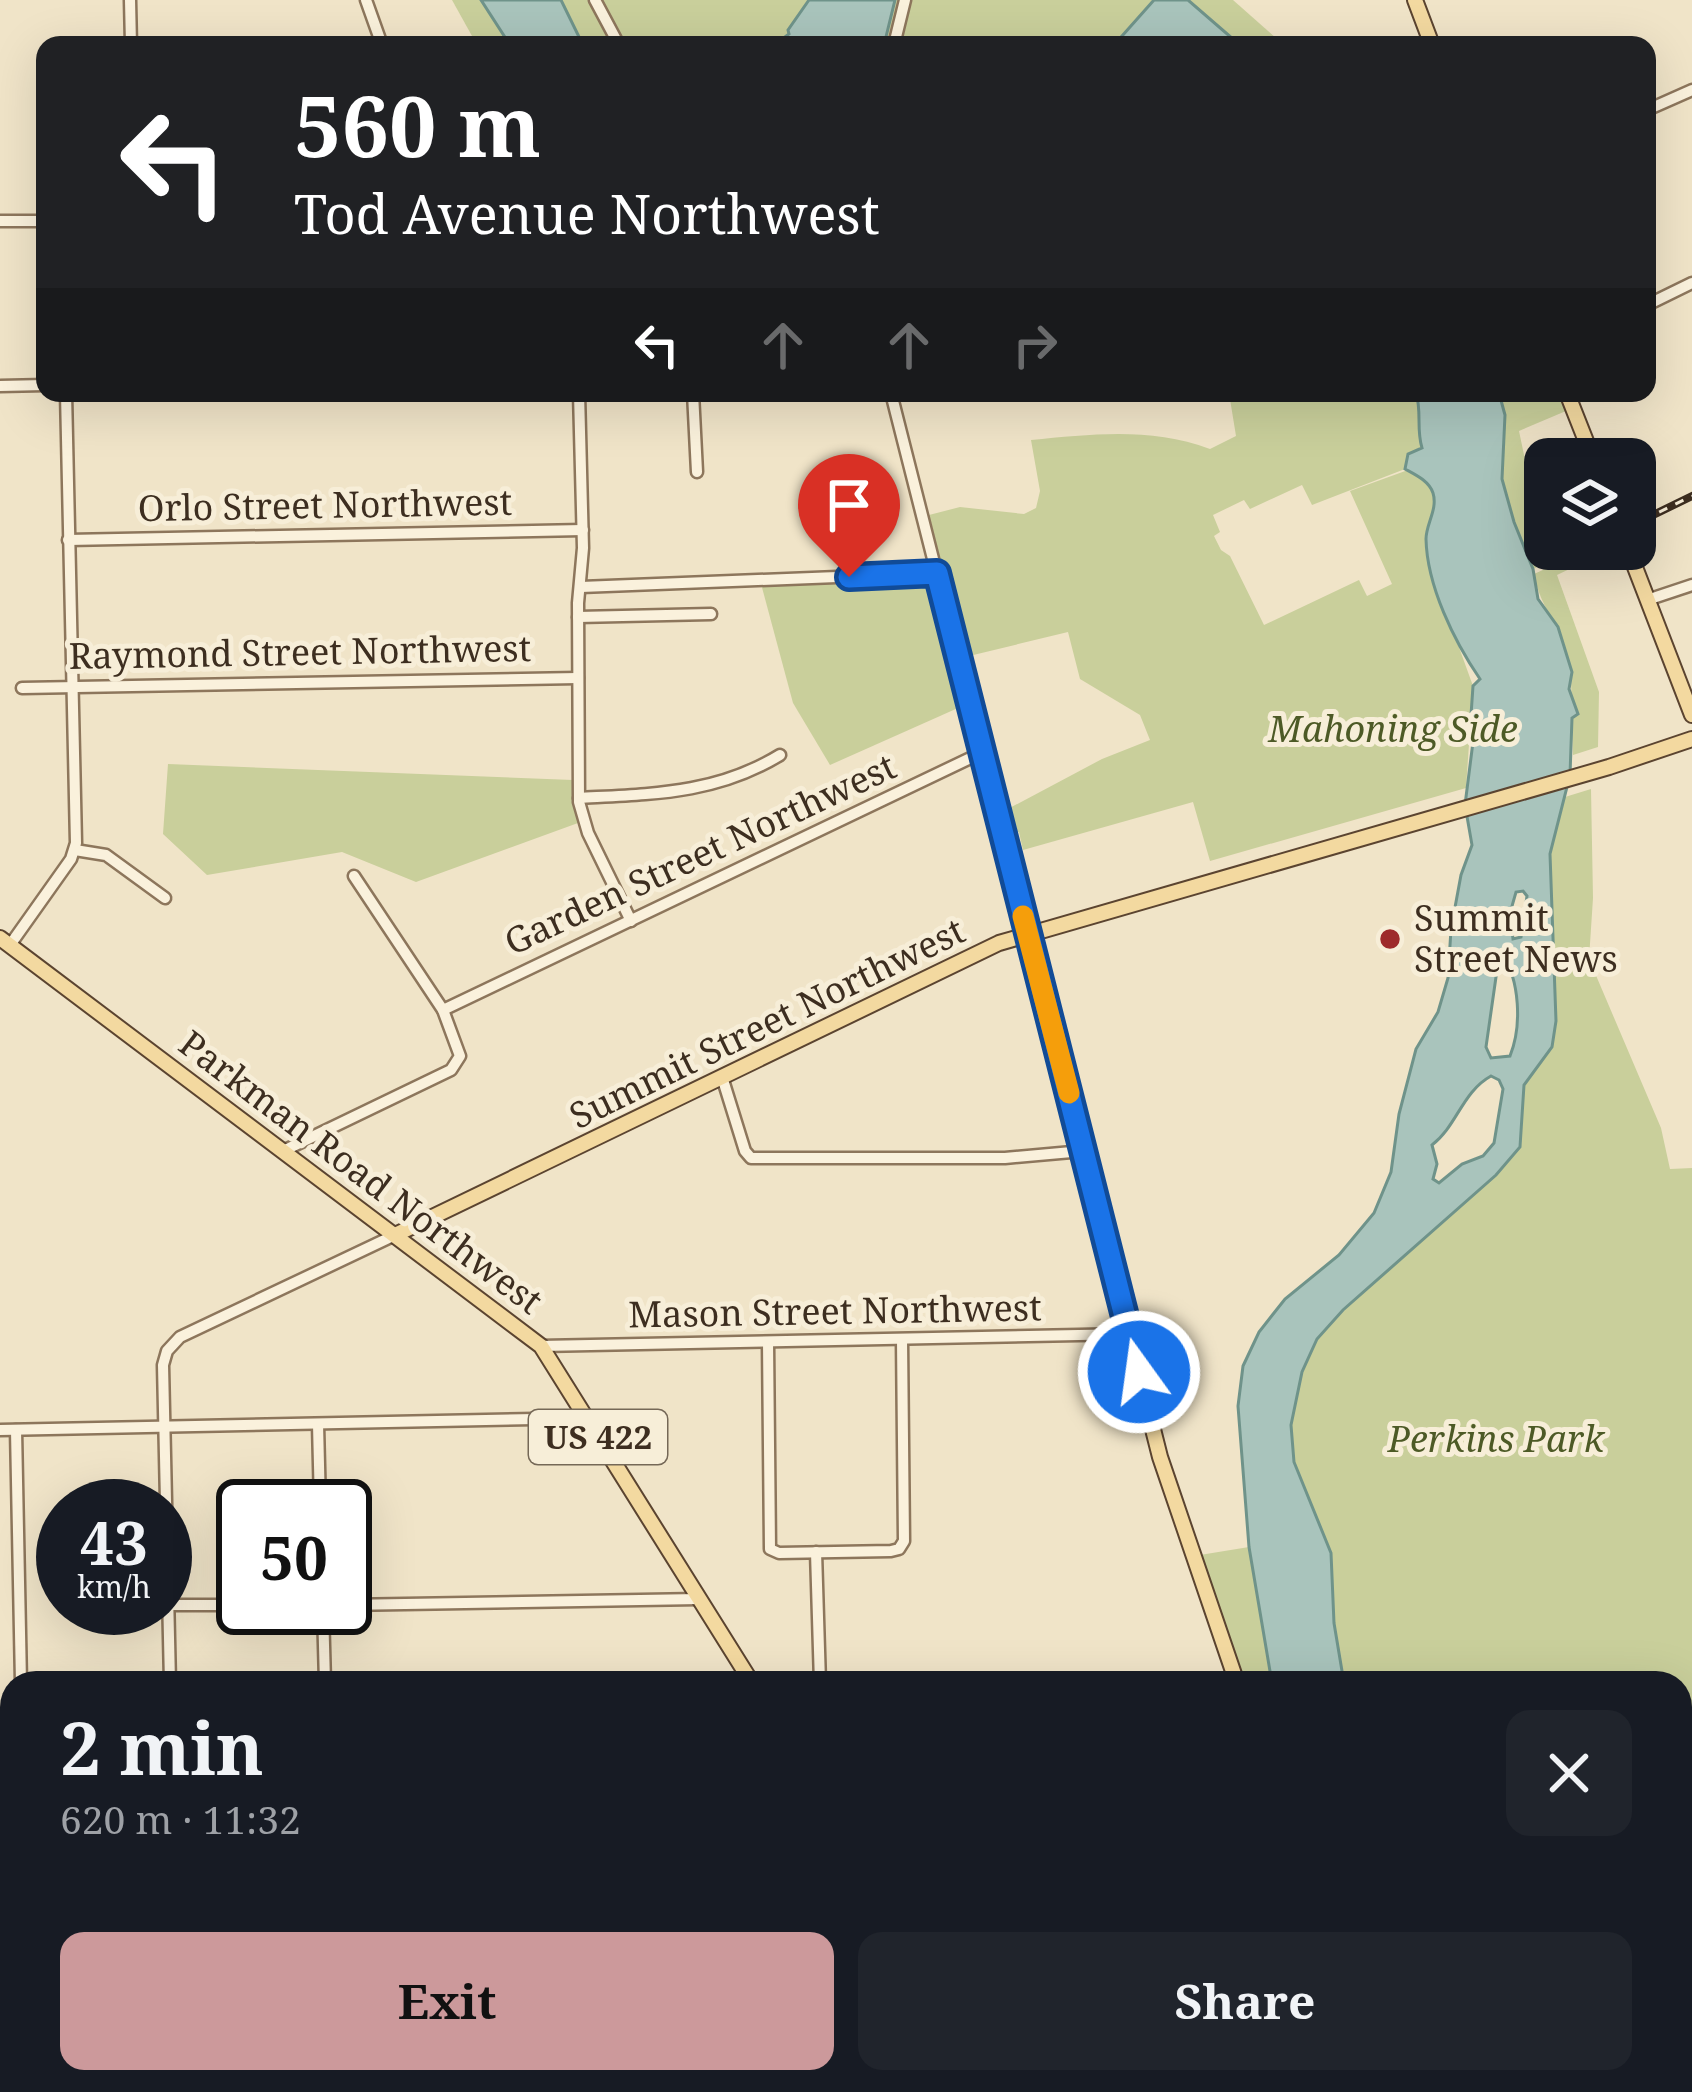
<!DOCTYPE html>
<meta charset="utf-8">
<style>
:root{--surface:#171b24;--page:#20242c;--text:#f1f3f6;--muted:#9ea1a6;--accent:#cc999b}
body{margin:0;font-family:"Noto Serif",serif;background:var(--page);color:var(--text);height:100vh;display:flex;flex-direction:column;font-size:45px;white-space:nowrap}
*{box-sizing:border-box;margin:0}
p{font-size:39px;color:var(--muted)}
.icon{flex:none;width:66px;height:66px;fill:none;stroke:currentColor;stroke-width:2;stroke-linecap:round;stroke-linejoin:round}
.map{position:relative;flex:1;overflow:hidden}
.drawer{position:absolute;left:0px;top:1671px;width:1692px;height:423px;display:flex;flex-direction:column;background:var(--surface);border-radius:36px 36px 0 0;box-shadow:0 12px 48px #0002}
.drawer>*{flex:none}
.banner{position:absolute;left:36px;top:36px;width:1620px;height:366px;border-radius:24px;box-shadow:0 12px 48px #0002;background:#202124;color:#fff;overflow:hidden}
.fabs{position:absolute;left:1524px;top:438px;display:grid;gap:24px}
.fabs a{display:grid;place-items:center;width:132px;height:132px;border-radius:24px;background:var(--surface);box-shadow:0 12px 48px #0002;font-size:60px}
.speed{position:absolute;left:36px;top:1479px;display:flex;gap:24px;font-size:60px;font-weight:700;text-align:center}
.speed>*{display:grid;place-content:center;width:156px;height:156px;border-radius:50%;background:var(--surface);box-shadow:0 12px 48px #0002;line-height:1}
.speed small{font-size:30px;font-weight:400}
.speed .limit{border:6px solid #111;border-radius:18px;background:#fff;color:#111}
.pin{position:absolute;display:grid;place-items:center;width:102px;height:102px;color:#fff;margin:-123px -51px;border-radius:50% 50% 50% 0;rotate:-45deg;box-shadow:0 0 12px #0007}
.pin .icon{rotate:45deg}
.me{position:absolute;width:132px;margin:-66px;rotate:346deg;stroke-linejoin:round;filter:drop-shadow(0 0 9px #0008)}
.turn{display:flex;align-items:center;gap:42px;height:252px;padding:0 60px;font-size:54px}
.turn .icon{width:156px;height:156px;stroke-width:2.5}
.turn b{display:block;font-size:84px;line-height:102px}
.lanes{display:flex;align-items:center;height:114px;padding:0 60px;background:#0003;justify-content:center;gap:60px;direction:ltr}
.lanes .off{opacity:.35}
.round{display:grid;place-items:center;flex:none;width:126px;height:126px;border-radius:24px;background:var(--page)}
.summary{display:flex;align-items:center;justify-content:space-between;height:204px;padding:0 60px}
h1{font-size:72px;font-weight:700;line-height:90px}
.cta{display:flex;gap:24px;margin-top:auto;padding:24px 60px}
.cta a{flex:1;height:138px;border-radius:24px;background:var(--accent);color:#111;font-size:48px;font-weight:700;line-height:138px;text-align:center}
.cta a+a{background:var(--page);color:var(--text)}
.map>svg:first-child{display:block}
.green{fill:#c9cf9b}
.water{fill:#a9c4bc;stroke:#6f938a;stroke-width:3;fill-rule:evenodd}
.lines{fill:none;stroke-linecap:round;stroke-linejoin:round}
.minor-casing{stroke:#8d765c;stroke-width:15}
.major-casing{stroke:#5b4430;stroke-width:18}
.minor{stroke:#faf1dc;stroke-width:10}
.major{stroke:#f3d9a0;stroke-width:14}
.rail-casing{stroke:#3d2e20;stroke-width:8}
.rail{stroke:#f7eed8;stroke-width:3;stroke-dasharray:9;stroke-linecap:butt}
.route-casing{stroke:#114b97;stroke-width:30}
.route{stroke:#1a73e8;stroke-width:21}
.slow{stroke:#f59e0b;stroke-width:21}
.poi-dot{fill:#9e2a2b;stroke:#f7eed8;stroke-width:4.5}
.labels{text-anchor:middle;stroke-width:10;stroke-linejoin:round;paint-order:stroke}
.shield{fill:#f7eed8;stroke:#756857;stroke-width:3}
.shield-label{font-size:33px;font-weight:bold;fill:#3d2e20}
.street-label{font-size:36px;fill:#3d2e20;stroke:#f7eed8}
.park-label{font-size:36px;font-style:italic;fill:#4d5a26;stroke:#f7eed8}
.poi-label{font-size:36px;fill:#3d2e20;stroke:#f7eed8;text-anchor:start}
</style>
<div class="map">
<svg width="1692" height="2092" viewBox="0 0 1692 2092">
<rect width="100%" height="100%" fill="#f0e4c8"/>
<!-- green -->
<g class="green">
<polygon points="452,0 481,0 510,45 477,45"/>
<polygon points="561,0 1154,0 1114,45 583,45"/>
<polygon points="1188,0 1233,0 1284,45 1240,45"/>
<path d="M1229,393H1416C1422,412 1416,428 1422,449L1408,455L1405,469L1312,505L1302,485L1250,509L1244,500L1213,515L1220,532L1214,536L1221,550L1230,556L1264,625L1359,580L1367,596L1392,584L1350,491L1408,470L1424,479L1433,493V512L1426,535L1431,570L1473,686L1466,788L1210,861L1193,802L1023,850L1019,832L1009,835L1004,811L1102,759L1150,740L1140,715L1080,679L1068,632L965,657L929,515L960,507L1024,514L1036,508L1040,491L1031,440C1093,434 1151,427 1210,449L1236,436Z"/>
<path d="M1499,393H1559L1566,411L1519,431L1544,551L1576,549L1533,569C1521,540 1506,510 1502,478C1498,449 1507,422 1499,393Z"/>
<path d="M1589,549H1611L1557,575L1599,692L1598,747L1573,755L1572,718L1578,713C1568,698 1573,684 1570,667C1565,632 1540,609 1534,574Z"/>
<polygon points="760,580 929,581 958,708 830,765 793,703"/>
<polygon points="168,764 573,780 578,823 416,882 342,852 207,875 163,834"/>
<polygon points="1591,789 1593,898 1589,959 1661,1128 1670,1169 1692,1168 1692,2040 1680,2036 1680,1683 1344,1683 1334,1623 1294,1462 1291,1425 1302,1372 1317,1339 1343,1310 1496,1175 1522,1129 1524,1085 1552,933 1550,854 1565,797"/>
<polygon points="1249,1547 1272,1683 1242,1683 1200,1555"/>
<polygon points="31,2082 103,2082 104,2092 31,2092"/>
</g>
<!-- water -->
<g class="water">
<polygon points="481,0 561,0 583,45 510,45"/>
<polygon points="809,0 895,0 884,45 774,45 789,34 788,30"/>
<polygon points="1154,0 1188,0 1240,45 1114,45"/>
<path d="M1416,393H1499L1505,415L1502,479L1514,522L1533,569L1538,599L1558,627L1572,672L1569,689L1578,714L1572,718L1570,775L1550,854L1556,1021L1552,1047L1524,1085L1520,1147L1496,1175L1343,1310L1317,1339L1302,1372L1291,1425L1294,1462L1331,1553L1334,1623L1344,1683H1272L1249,1547L1238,1406L1243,1366L1259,1332L1285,1299L1339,1255L1374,1213L1391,1172L1399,1114L1416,1049L1438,1012L1448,978L1451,929L1461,875L1472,845L1465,805L1474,734L1470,730L1473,686L1480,679C1454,641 1427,586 1426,539C1426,524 1438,509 1433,493C1429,481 1416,475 1405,469L1408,454L1422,448C1416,428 1422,412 1416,393ZM1523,891L1527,896L1521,937L1513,939L1510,913L1516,892ZM1502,953C1520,981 1522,1026 1510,1056L1491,1058L1486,1047L1499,956ZM1491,1076L1499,1080L1503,1089L1494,1143L1483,1156L1462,1164L1439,1183L1433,1179L1437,1164L1432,1145C1457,1126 1462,1092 1491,1076Z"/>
<polygon points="1680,2036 1692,2040 1692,2092 1677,2092 1645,2082 1680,2082"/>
</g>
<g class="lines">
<!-- minor casing -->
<g class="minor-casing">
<g id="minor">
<polyline points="130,0 131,45"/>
<polyline points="366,0 382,45"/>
<polyline points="595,0 619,45"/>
<polyline points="894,45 905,0"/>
<polyline points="1647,110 1692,90"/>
<polyline points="0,221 45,221"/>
<polyline points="1647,305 1692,283"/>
<polyline points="0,386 45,385"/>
<polyline points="579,393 583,548 578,603 579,802 588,833 631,921"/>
<polyline points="693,393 697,472"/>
<polyline points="891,393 1028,934"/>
<polyline points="68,540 583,530"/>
<polyline points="581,587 937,573"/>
<polyline points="1647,600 1692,585"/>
<polyline points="578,617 711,614"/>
<polyline points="22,688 578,678"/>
<path d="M579,798C653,794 716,794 780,755"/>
<polyline points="75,850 106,855 165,898"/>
<polyline points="10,945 71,859 76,843 66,393"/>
<polyline points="443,1010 983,752"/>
<polyline points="723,1080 745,1151 751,1158 1005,1158 1083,1151"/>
<polyline points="283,1151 451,1070 460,1056 443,1010 354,876"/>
<polyline points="768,1342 770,1549 779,1553 891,1551 899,1549 904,1541 902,1340"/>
<polyline points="541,1346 1129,1334"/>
<polyline points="318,1424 320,1506"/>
<polyline points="0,1430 587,1418"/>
<polyline points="16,1430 21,1683"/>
<polyline points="816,1552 820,1683"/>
<polyline points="168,1605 243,1605"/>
<polyline points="345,1605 699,1599"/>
<polyline points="323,1608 325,1683"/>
<polyline points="170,1683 163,1365 167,1351 180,1337 395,1235"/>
<polyline points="0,1789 12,1789"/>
<polyline points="31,2082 31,2092"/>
<polyline points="178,2082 179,2092"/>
<polyline points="333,2082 334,2092"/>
<polyline points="478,2082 478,2092"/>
<polyline points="639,2082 639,2092"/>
<polyline points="1138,2092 1138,2082"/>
</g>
</g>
<!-- major casing -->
<g class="major-casing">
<g id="major">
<polyline points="1415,0 1432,45"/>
<polyline points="1567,393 1593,459"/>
<polyline points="1628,549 1692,715"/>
<polyline points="1028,934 1160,1457 1237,1683"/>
<polyline points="0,938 541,1346 752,1683"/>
<polyline points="395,1235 999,943 1609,767 1692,739"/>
<polyline points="1313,2082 1313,2092"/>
<polyline points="872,2092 872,2082"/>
</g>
</g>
<!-- minor -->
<use href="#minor" class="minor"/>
<!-- major -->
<use href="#major" class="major"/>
<!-- rail casing -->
<g class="rail-casing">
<polyline id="rail" points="1643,520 1692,496"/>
</g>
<!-- rail -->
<use href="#rail" class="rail"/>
</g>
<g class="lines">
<!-- route casing -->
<g class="route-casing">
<polyline id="route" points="849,577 937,573 1139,1372"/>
</g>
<!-- route -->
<use href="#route" class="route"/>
<!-- slow -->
<polyline class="slow" points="1023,916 1069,1093"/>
</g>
<!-- markers -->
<circle class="poi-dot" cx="1390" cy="939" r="12"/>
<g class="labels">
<!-- shield labels -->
<rect class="shield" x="529" y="1410" width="138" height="54" rx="9"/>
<g class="shield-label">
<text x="598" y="1449">US 422</text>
</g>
<!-- street labels -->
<g class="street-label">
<text transform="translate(325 505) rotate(-1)" y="13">Orlo Street Northwest</text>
<text transform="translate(300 652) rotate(-1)" y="13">Raymond Street Northwest</text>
<text transform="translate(700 854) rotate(-25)" y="13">Garden Street Northwest</text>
<text transform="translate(767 1023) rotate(-26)" y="13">Summit Street Northwest</text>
<text transform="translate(361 1172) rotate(37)" y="13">Parkman Road Northwest</text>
<text transform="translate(835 1311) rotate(-1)" y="13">Mason Street Northwest</text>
</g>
<!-- park labels -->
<g class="park-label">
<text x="1393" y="742">Mahoning Side</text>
<text x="1496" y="1452">Perkins Park</text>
</g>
<!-- poi labels -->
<g class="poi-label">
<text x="1414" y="931">Summit<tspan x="1414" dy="41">Street News</tspan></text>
</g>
</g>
</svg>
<div class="fabs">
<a><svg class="icon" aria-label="layers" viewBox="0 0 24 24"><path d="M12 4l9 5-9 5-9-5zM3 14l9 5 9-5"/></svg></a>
</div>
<div class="speed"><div>43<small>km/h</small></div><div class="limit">50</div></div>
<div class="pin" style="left:849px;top:577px;background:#d93025"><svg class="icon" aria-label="arrive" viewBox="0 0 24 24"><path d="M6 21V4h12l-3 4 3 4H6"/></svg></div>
<svg class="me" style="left:1139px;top:1372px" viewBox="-20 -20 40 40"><circle r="17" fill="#1a73e8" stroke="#fff" stroke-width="3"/><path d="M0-11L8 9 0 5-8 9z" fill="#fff"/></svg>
<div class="banner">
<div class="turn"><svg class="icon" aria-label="left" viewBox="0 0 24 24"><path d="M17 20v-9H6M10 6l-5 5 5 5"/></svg><div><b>560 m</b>Tod Avenue Northwest</div></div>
<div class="lanes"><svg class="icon" aria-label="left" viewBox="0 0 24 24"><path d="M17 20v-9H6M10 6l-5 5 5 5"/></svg><svg class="icon off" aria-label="ahead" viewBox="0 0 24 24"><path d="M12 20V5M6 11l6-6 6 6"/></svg><svg class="icon off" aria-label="ahead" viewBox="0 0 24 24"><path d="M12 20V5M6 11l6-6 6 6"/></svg><svg class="icon off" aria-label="right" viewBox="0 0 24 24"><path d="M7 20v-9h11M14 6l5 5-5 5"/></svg></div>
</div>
<section class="drawer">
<div class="summary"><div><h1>2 min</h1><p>620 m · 11:32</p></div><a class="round"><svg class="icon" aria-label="close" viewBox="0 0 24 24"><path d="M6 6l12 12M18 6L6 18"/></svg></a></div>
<div class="cta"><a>Exit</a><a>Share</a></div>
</section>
</div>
